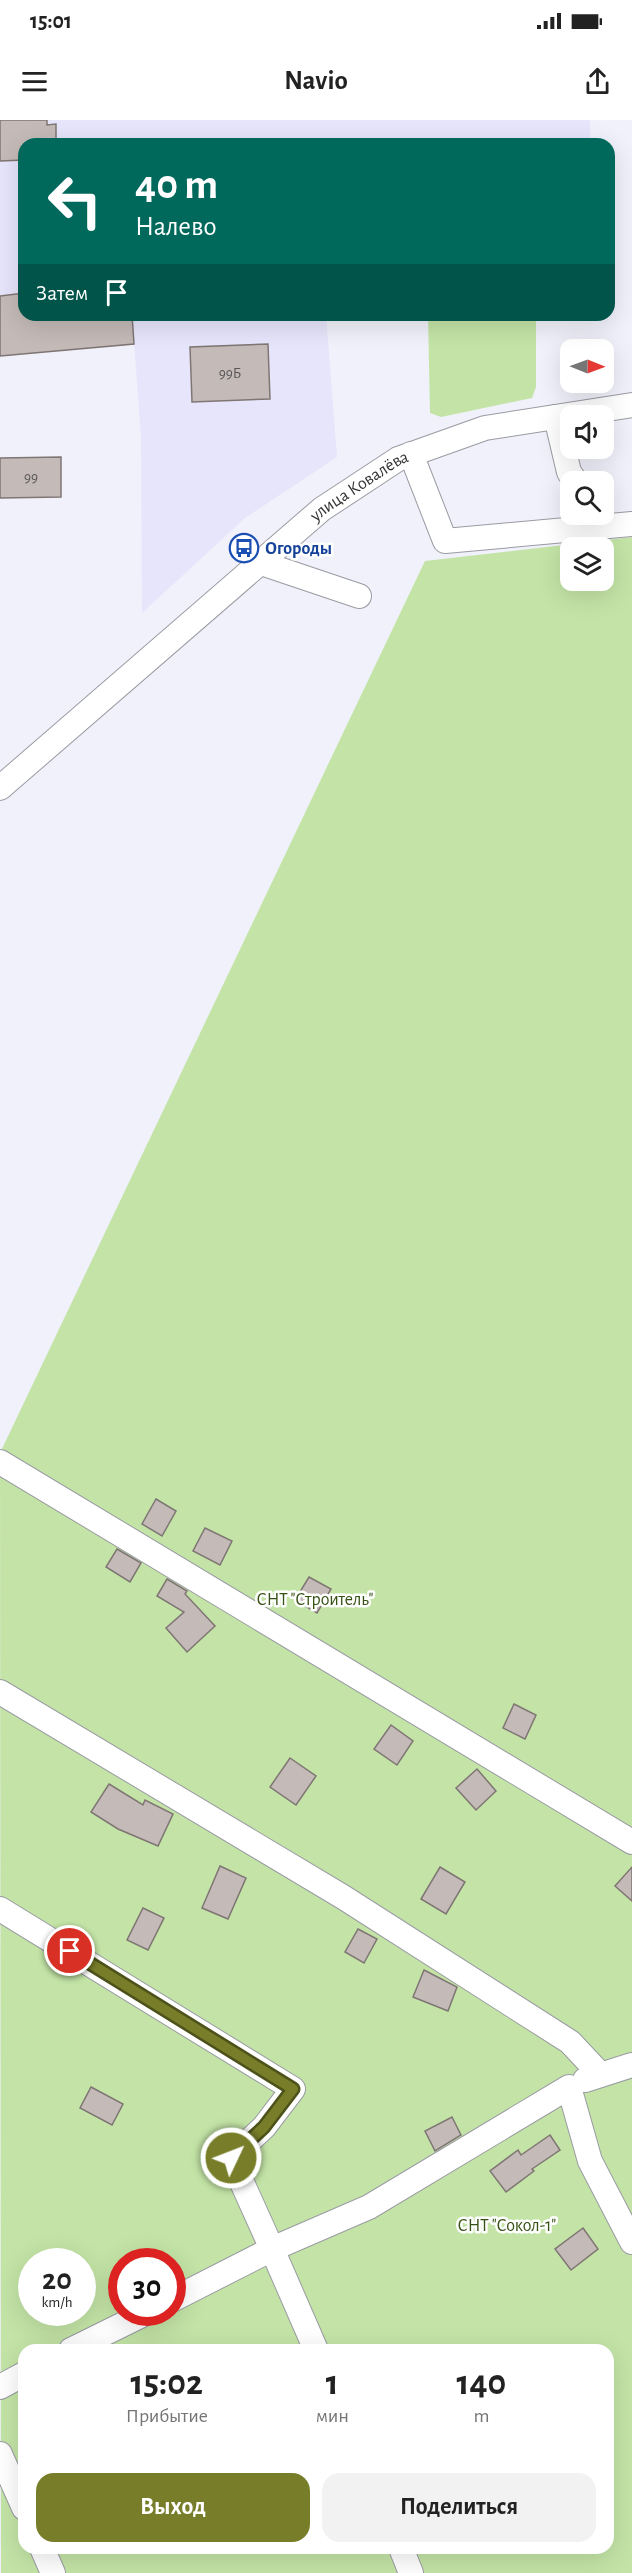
<!DOCTYPE html>
<html lang="ru">
<meta charset="utf-8">
<style>
:root{--surface:#fff;--page:#f2f2f2;--text:#222;--muted:#767676;--accent:#777d28}
body{margin:0;font-family:"Alegreya Sans",sans-serif;background:var(--page);color:var(--text);height:100vh;display:flex;flex-direction:column;font-size:22px;white-space:nowrap}
*{box-sizing:border-box;margin:0}
p{font-size:20px;color:var(--muted)}
.icon{flex:none;width:33px;height:33px;fill:none;stroke:currentColor;stroke-width:2;stroke-linecap:round;stroke-linejoin:round}
.map{position:relative;flex:1;overflow:hidden}
.sheet{position:absolute;left:18px;top:2224px;width:596px;height:210px;display:flex;flex-direction:column;background:var(--surface);border-radius:18px;box-shadow:0 6px 24px #0002}
.sheet>*{flex:none}
.banner{position:absolute;left:18px;top:18px;width:597px;height:183px;border-radius:18px;box-shadow:0 6px 24px #0002;background:#00695c;color:#fff;overflow:hidden}
.needle{width:39px;rotate:91deg}
.fabs{position:absolute;left:560px;top:219px;display:grid;gap:12px}
.fabs a{display:grid;place-items:center;width:54px;height:54px;border-radius:12px;background:var(--surface);box-shadow:0 6px 24px #0002;font-size:30px}
.speed{position:absolute;left:18px;top:2128px;display:flex;gap:12px;font-size:30px;font-weight:700;text-align:center}
.speed>*{display:grid;place-content:center;width:78px;height:78px;border-radius:50%;background:var(--surface);box-shadow:0 6px 24px #0002;line-height:1}
.speed small{font-size:15px;font-weight:400}
.speed .limit{border:9px solid #d22;background:#fff;color:#111}
.pin{position:absolute;display:grid;place-items:center;width:51px;height:51px;color:#fff;margin:-26px;border:3px solid #fff;border-radius:50%;box-shadow:0 2px 6px #0007}
.me{position:absolute;width:66px;margin:-33px;rotate:47deg;stroke-linejoin:round;filter:drop-shadow(0 0 4px #0008)}
.turn{display:flex;align-items:center;gap:21px;height:126px;padding:0 18px;font-size:27px}
.turn .icon{width:78px;height:78px;stroke-width:2.5}
.turn b{display:block;font-size:42px;line-height:51px}
.then{display:flex;align-items:center;height:57px;padding:0 18px;background:#0003;gap:12px;font-size:22px}
.eta{display:flex;justify-content:space-evenly;align-items:center;height:102px;text-align:center}
.eta b{font-size:36px;font-weight:700;line-height:42px}
.cta{display:flex;gap:12px;margin-top:auto;padding:12px 18px}
.cta a{flex:1;height:69px;border-radius:18px;background:var(--accent);color:#fff;font-size:24px;font-weight:700;line-height:69px;text-align:center}
.cta a+a{background:var(--page);color:var(--text)}
.status{display:flex;justify-content:space-between;align-items:center;height:42px;padding:0 30px;background:var(--surface);direction:ltr}
.status svg{height:16px;fill:currentColor}
header{display:flex;justify-content:space-between;align-items:center;height:78px;padding:0 18px;background:var(--surface);font-size:27px;font-weight:700}
.map>svg:first-child{display:block}
.industrial{fill:#e7e5fb}
.green{fill:#c3e4a6;fill-rule:evenodd}
.building{fill:#c4bab8;stroke:#7f7674;stroke-width:1.5}
.lines{fill:none;stroke-linecap:round;stroke-linejoin:round}
.minor-casing{stroke:#9a9ba3;stroke-width:26}
.minor{stroke:#fff;stroke-width:24}
.route-casing{stroke:#4d511a;stroke-width:15}
.route{stroke:#777d28;stroke-width:10}
.labels{text-anchor:middle;stroke-width:5;stroke-linejoin:round;paint-order:stroke}
.number-label{font-size:15px;fill:#585657}
.street-label{font-size:18px;fill:#343437;stroke:#fff}
.transit-label{font-size:18px;font-weight:bold;fill:#164399;stroke:#fff;text-anchor:start}
.park-label{font-size:18px;fill:#365114;stroke:#fff}
</style>
<div class="status"><b>15:01</b><svg viewBox="0 0 49 12"><path d="M0 12V9h3v3zM5 12V6h3v6zM10 12V3h3v9zM15 12V0h3v12zM26 1h20v11H26zM47 4h2v5h-2z"/></svg></div>
<header><svg class="icon" aria-label="menu" viewBox="0 0 24 24"><path d="M4 6h16M4 12h16M4 18h16"/></svg>Navio<svg class="icon" aria-label="share" viewBox="0 0 24 24"><path d="M12 15V3M7 8l5-5 5 5M5 13v7h14v-7"/></svg></header>
<div class="map">
<svg width="632" height="2453" viewBox="0 0 632 2453">
<rect width="100%" height="100%" fill="#f0f1fa"/>
<!-- industrial -->
<g class="industrial">
<polygon points="0,0 590,0 590,19 585,24 24,24 24,173 0,176"/>
<polygon points="132,195 326,195 337,337 245,398 142,493 141,317"/>
</g>
<!-- green -->
<g class="green">
<polygon points="428,195 536,195 536,267 532,278 441,297 430,293"/>
<path d="M632,417V2453H1L0,1333L425,441ZM570,428H603V460H570ZM32,2142H82V2193H32ZM122,2142H172V2193H122ZM24,2230H608V2428H24Z"/>
</g>
<!-- building -->
<g class="building">
<polygon points="0,0 47,0 47,5 56,4 56,24 24,24 24,40 0,41"/>
<polygon points="24,173 24,195 132,195 134,224 0,236 0,176"/>
<polygon points="268,224 270,279 192,282 190,227"/>
<polygon points="61,337 61,377 0,378 0,338"/>
<polygon points="156,1379 176,1391 162,1416 142,1404"/>
<polygon points="205,1408 232,1421 220,1445 193,1431"/>
<polygon points="117,1429 141,1443 130,1462 106,1447"/>
<polygon points="309,1457 331,1469 317,1493 295,1480"/>
<polygon points="167,1459 187,1471 185,1474 215,1506 187,1532 166,1508 184,1492 157,1476"/>
<polygon points="514,1584 536,1595 525,1619 503,1608"/>
<polygon points="391,1605 413,1621 397,1645 374,1629"/>
<polygon points="290,1638 316,1656 296,1685 270,1667"/>
<polygon points="477,1649 496,1671 476,1690 456,1668"/>
<polygon points="109,1664 143,1685 145,1680 173,1694 158,1726 118,1709 91,1692"/>
<polygon points="220,1746 246,1758 228,1799 202,1788"/>
<polygon points="440,1747 465,1762 446,1794 421,1779"/>
<polygon points="632,1747 632,1781 615,1766"/>
<polygon points="143,1788 164,1798 148,1830 127,1820"/>
<polygon points="358,1809 377,1819 364,1843 345,1832"/>
<polygon points="424,1850 457,1867 448,1891 413,1877"/>
<polygon points="91,1967 123,1984 112,2005 80,1988"/>
<polygon points="452,1997 461,2015 435,2031 425,2011"/>
<polygon points="550,2015 560,2030 532,2049 534,2051 506,2072 490,2051 518,2030 521,2035"/>
<polygon points="583,2108 598,2129 571,2150 555,2129"/>
</g>
<g class="lines">
<!-- minor casing -->
<g class="minor-casing">
<g id="minor">
<polyline points="556,297 569,352 576,362"/>
<polyline points="411,334 445,421 632,404"/>
<polyline points="261,443 359,476"/>
<path id="s1" d="M0,668L322,389L398,339L485,308L632,285"/>
<polyline points="0,1342 632,1722"/>
<polyline points="0,1572 343,1777 570,1922 599,1953"/>
<polyline points="0,1789 293,1969 264,2007 231,2038 272,2129 172,2180"/>
<polyline points="585,1960 632,1945"/>
<polyline points="71,2230 146,2193"/>
<polyline points="316,2230 272,2129 369,2087 569,1967 590,2041 632,2122"/>
<polyline points="0,2267 24,2254"/>
<polyline points="0,2334 24,2388"/>
<polyline points="42,2428 53,2453"/>
<polyline points="401,2428 411,2453"/>
</g>
</g>
<!-- minor -->
<use href="#minor" class="minor"/>
</g>
<g class="lines">
<!-- route casing -->
<g class="route-casing">
<polyline id="route" points="70,1831 293,1969 264,2007 231,2038"/>
</g>
<!-- route -->
<use href="#route" class="route"/>
</g>
<!-- icons -->
<defs>
<g id="bus-ring" transform="scale(1.5)"><circle r="9.5" fill="#fff" stroke="#1a4fb4" stroke-width="1.5"/><path d="M-5-6H5V4H4V6H2V4H-2V6H-4V4H-5ZM-3.5-4V0h7V-4ZM-3.5 1.2v1.5H-2V1.2ZM2 1.2v1.5H3.5V1.2Z" fill="#1a4fb4"/></g>
</defs>
<g fill-rule="evenodd">
<use href="#bus-ring" x="244" y="428"/>
</g>
<g class="labels">
<!-- number labels -->
<g class="number-label">
<text x="230" y="258">99Б</text>
<text x="31" y="362">99</text>
</g>
<!-- street labels -->
<g class="street-label">
<text dy="6" stroke="none"><textPath href="#s1" startOffset="470">улица Ковалёва</textPath></text>
</g>
<!-- transit labels -->
<g class="transit-label">
<text x="265" y="434">Огороды</text>
</g>
<!-- park labels -->
<g class="park-label">
<text x="315" y="1485">СНТ "Строитель"</text>
<text x="507" y="2111">СНТ "Сокол-1"</text>
</g>
</g>
</svg>
<div class="fabs">
<a><svg class="needle" viewBox="-14 -14 28 28"><path d="M0-13l5 13h-10z" fill="#e53935"/><path d="M0 13l5-13h-10z" fill="#767676"/></svg></a>
<a><svg class="icon" aria-label="sound" viewBox="0 0 24 24"><path d="M4 9h4l5-4v14l-5-4H4zM17 9q2 3 0 6"/></svg></a>
<a><svg class="icon" aria-label="search" viewBox="0 0 24 24"><circle cx="10" cy="10" r="6"/><path d="M15 15l6 6"/></svg></a>
<a><svg class="icon" aria-label="layers" viewBox="0 0 24 24"><path d="M12 4l9 5-9 5-9-5zM3 14l9 5 9-5"/></svg></a>
</div>
<div class="speed"><div>20<small>km/h</small></div><div class="limit">30</div></div>
<div class="pin" style="left:70px;top:1831px;background:#d93025"><svg class="icon" aria-label="arrive" viewBox="0 0 24 24"><path d="M6 21V4h12l-3 4 3 4H6"/></svg></div>
<svg class="me" style="left:231px;top:2038px" viewBox="-20 -20 40 40"><circle r="17" fill="#777d28" stroke="#fff" stroke-width="3"/><path d="M0-11L8 9 0 5-8 9z" fill="#fff"/></svg>
<div class="banner">
<div class="turn"><svg class="icon" aria-label="left" viewBox="0 0 24 24"><path d="M17 20v-9H6M10 6l-5 5 5 5"/></svg><div><b>40 m</b>Налево</div></div>
<div class="then">Затем<svg class="icon" aria-label="arrive" viewBox="0 0 24 24"><path d="M6 21V4h12l-3 4 3 4H6"/></svg></div>
</div>
<section class="sheet">
<div class="eta">
<div><b>15:02</b><p>Прибытие</p></div>
<div><b>1</b><p>мин</p></div>
<div><b>140</b><p>m</p></div>
</div>
<div class="cta"><a>Выход</a><a>Поделиться</a></div>
</section>
</div>
